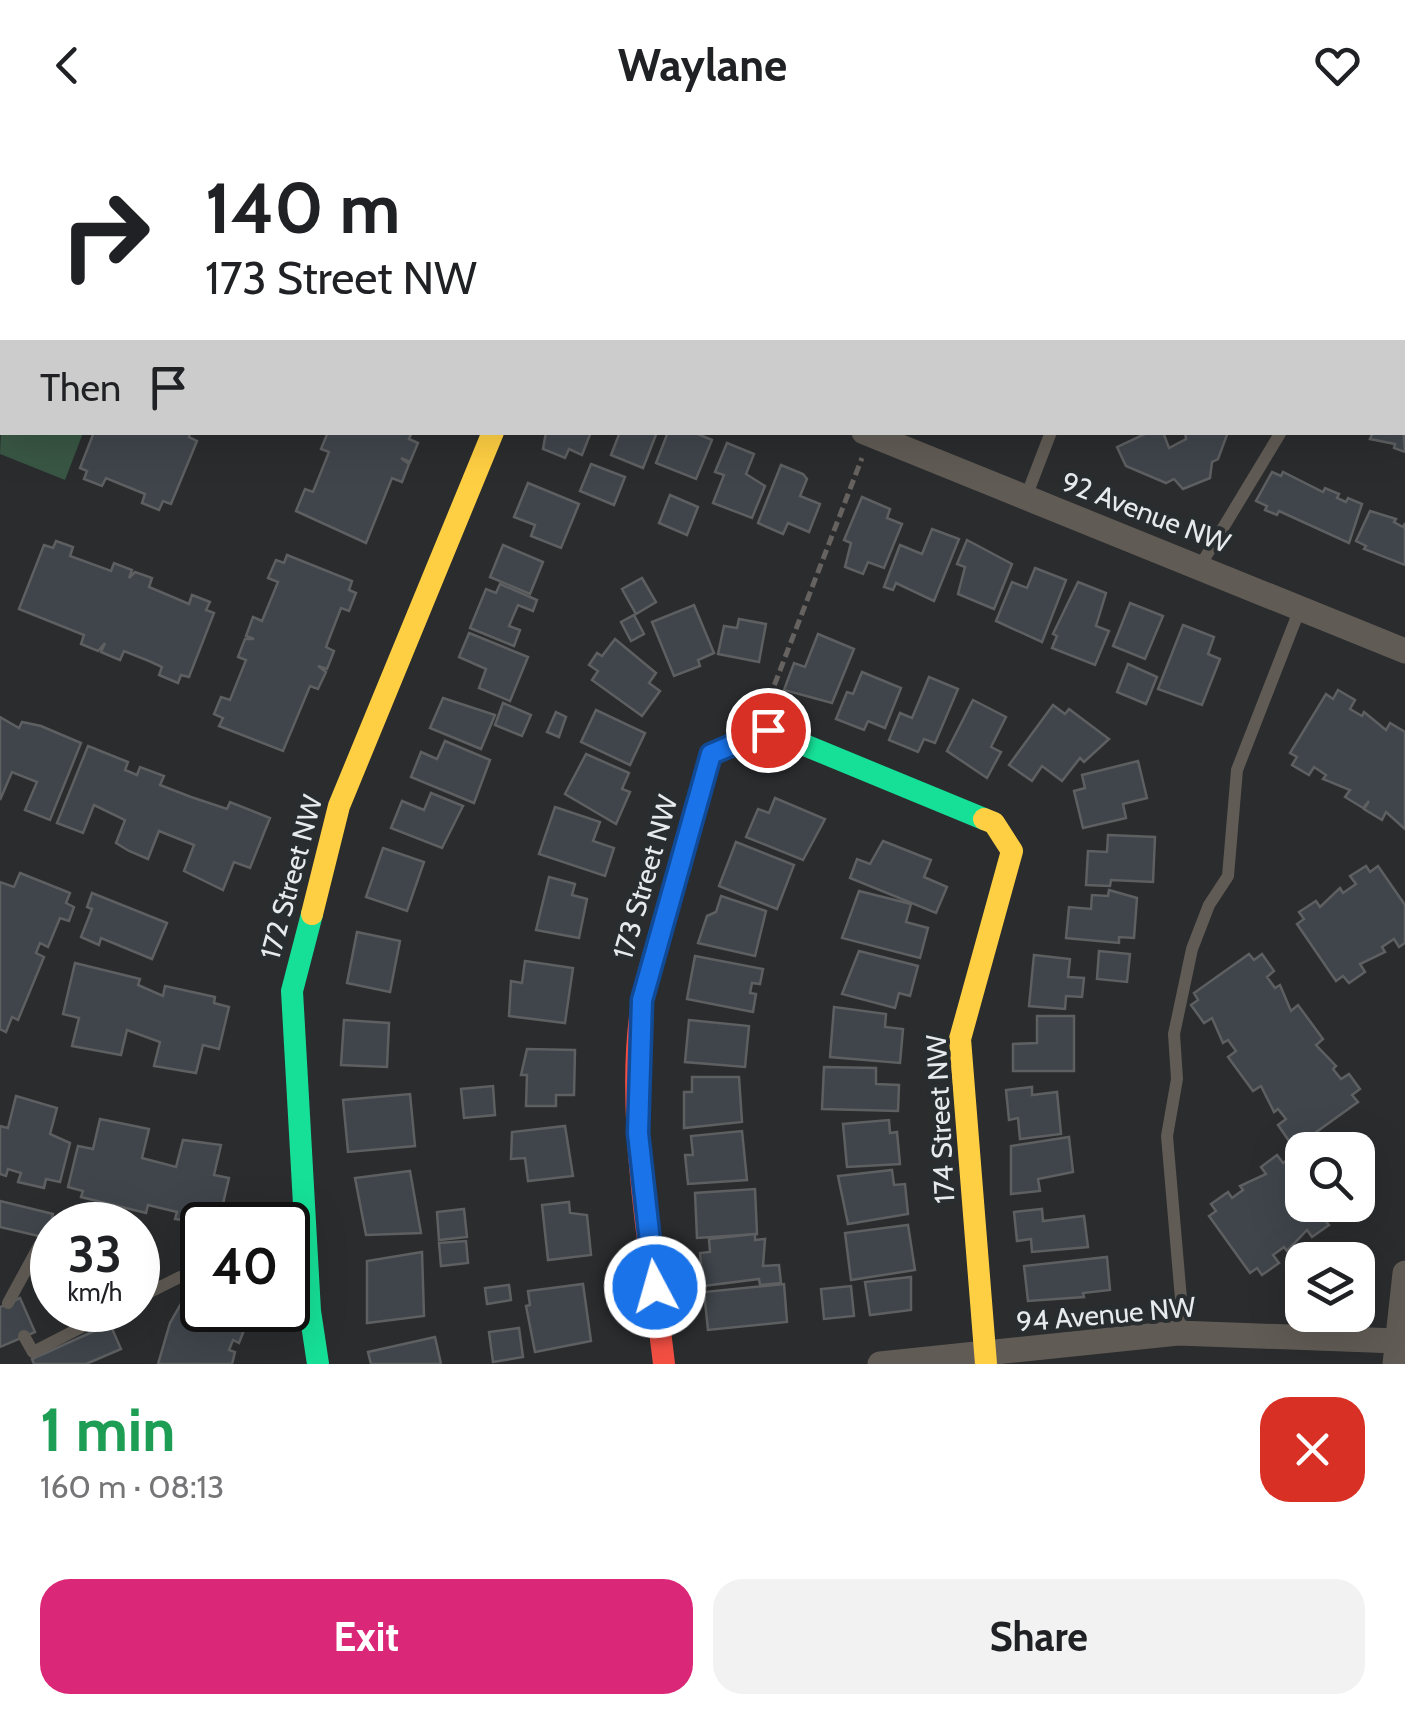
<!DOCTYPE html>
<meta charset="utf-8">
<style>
:root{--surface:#fff;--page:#f2f2f2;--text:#202124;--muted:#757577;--accent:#db2777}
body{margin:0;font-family:Cabin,sans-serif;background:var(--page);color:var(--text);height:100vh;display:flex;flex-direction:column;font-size:38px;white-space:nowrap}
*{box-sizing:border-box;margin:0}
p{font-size:32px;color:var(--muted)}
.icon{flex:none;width:55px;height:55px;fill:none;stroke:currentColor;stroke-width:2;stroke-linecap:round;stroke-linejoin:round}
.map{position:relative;height:1234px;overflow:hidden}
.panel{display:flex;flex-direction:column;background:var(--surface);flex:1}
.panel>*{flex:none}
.top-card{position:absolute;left:0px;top:0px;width:1405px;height:305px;box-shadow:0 10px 40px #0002;background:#fff;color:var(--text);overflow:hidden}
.tools{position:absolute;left:1285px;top:1002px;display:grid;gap:20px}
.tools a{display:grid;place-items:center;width:90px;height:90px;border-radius:20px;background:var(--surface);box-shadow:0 10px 40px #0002;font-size:50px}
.speed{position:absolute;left:30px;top:1072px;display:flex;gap:20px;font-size:50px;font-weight:700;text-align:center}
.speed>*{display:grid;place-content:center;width:130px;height:130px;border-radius:50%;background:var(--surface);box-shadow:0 10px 40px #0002;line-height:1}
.speed small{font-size:25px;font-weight:400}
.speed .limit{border:5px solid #111;border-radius:15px;background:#fff;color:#111}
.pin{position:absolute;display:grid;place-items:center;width:85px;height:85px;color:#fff;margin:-42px;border:5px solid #fff;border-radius:50%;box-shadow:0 2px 10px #0007}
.me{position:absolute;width:110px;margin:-55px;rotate:354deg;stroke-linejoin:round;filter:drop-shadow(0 0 8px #0008)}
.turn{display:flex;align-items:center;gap:35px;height:210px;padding:0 40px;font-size:45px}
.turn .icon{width:130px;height:130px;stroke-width:2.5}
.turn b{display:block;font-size:70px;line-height:85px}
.then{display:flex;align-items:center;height:95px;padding:0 40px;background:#0003;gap:20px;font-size:38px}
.round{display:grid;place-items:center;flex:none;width:105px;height:105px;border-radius:30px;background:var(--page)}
.head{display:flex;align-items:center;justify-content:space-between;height:170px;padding:0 40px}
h1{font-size:60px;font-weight:700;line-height:75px;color:#1e9e55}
.button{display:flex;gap:20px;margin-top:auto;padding:20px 40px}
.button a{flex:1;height:115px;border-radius:30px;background:var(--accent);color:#fff;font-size:40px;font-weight:700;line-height:115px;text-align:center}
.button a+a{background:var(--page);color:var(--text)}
header{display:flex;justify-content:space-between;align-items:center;height:130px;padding:0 40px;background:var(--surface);font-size:45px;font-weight:700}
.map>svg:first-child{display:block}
.built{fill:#2d363d}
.green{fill:#395644}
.building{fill:#3f454b;stroke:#5d5f61;stroke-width:2.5}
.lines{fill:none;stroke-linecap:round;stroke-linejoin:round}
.path{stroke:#66625f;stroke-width:5;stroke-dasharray:10 5;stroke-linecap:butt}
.lane{stroke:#615b55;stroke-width:12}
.street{stroke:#615b55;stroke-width:25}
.fast{stroke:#16e098;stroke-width:22}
.slow{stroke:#ffcf43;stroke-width:22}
.jam{stroke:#f24e42;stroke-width:22}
.route-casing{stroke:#114b97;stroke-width:25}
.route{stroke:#1a73e8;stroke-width:18}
.labels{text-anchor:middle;stroke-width:8;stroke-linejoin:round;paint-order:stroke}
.street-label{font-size:28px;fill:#e7eaed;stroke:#282d30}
</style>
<header><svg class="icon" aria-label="back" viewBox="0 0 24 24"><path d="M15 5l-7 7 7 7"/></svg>Waylane<svg class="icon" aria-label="heart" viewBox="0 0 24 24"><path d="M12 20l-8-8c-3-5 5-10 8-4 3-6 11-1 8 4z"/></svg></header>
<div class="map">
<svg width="1405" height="1234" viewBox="0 0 1405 1234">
<rect width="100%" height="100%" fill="#2a2c2e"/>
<!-- built -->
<polygon class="built" points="779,0 1405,0 1405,221 1402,2"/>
<!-- green -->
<polygon class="green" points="2,280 2,302 83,303 65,350 0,324"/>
<!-- building -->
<g class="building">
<polygon points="218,0 320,0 322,2 220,2"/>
<polygon points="1402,280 1405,322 1394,318 1395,314 1370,309 1373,302 1402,302"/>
<polygon points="94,302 190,302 189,307 197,311 171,374 163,371 159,380 142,373 145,364 118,353 106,348 102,356 84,349 87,341 80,338"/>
<polygon points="328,302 412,302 409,309 418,313 410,332 401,328 409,334 402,352 392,348 366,413 296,381 305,359 313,362 329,322 321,319"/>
<polygon points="546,302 591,302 582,325 569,319 565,328 543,319"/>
<polygon points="620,302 657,302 643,338 611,325"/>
<polygon points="668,302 693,302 712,310 696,349 656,333"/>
<polygon points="1149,302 1163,302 1169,318 1186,309 1185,302 1228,302 1218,329 1212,332 1210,348 1183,359 1174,349 1166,353 1126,336 1117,317"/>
<polygon points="727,313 754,324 746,344 765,356 752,388 713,373 724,345 715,342"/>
<polygon points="591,334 625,347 614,375 580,361"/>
<polygon points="781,335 803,344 807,349 800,366 820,374 809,402 788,393 783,404 758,393"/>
<polygon points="1272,342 1281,346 1283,342 1323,362 1325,358 1339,364 1337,368 1346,372 1348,368 1362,374 1349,413 1279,381 1277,385 1265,380 1267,376 1256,371"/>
<polygon points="528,353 579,374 561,418 531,406 535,395 514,387"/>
<polygon points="670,365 698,377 687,405 659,393"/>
<polygon points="862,367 890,379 887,388 902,394 884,438 868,432 863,444 845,437 851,413 844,410"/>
<polygon points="1370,381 1396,389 1394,392 1403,397 1405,393 1405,435 1364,419 1366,416 1356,411"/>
<polygon points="932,399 959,409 934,471 896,453 893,460 884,457 900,415 922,424"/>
<polygon points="967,410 1012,434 994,479 958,464 965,437 957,434"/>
<polygon points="56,411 73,417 70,426 111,441 114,433 132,440 129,448 135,442 152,448 149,457 189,474 192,465 210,472 206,480 214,483 189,547 181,545 178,553 159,545 162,537 149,531 124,521 120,530 101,522 105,513 98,521 81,514 84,505 19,479 44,415 53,418"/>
<polygon points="503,415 543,432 530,464 490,447"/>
<polygon points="287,425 352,451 349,460 356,463 349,481 341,478 326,517 334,521 327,539 318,536 326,542 318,559 310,556 283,621 219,596 223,588 214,584 221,567 230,570 246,530 238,527 245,509 254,509 246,506 253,487 262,491 278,452 268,448 276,430 284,433"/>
<polygon points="1035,438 1066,450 1042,512 996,491 1012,452 1027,458"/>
<polygon points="642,448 656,472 636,484 622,459"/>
<polygon points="1078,452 1106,463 1096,496 1109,501 1095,535 1052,518 1057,506 1053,504"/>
<polygon points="500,454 537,470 533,481 518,475 509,496 520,500 514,516 470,498 486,459 496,463"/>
<polygon points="1130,473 1163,486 1145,529 1113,516"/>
<polygon points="694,475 714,523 698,530 700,536 674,546 652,492"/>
<polygon points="634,485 644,504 631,511 621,492"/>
<polygon points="739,489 766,494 759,532 718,524 724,496 737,498"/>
<polygon points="1183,495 1214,507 1208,524 1220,529 1202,575 1158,559"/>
<polygon points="469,503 528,527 510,571 479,558 486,539 459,527"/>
<polygon points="818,504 854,519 832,573 784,560 794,533 805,537"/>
<polygon points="615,509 656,543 649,553 660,561 642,586 592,550 598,541 589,535 597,523 602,526"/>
<polygon points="1128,534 1157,547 1146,574 1117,562"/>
<polygon points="862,542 901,558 885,598 868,591 864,600 836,589 847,562 853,564"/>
<polygon points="929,547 958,559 935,613 924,609 918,622 889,610 900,583 912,588"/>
<polygon points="1338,560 1355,570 1350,579 1362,586 1364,582 1386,600 1390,593 1405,602 1405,699 1386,682 1382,690 1364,679 1369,671 1363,678 1345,667 1350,660 1323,649 1326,645 1314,637 1309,645 1292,635 1297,627 1290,623 1326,564 1333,569"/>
<polygon points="443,568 495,585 481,619 430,598"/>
<polygon points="973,570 1006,587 991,617 1001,622 987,648 947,621"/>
<polygon points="503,573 531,585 522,606 495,595"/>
<polygon points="1053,575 1065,584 1069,579 1109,609 1084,632 1080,628 1062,651 1042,636 1032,651 1009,635"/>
<polygon points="596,580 645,603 630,635 581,612"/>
<polygon points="556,582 566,587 559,607 547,602"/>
<polygon points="0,587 19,598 22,592 41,596 81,613 50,690 25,680 37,652 12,642 0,670"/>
<polygon points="445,611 490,630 474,673 411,647 421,622 437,629"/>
<polygon points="88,616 128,632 125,640 137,645 140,637 164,646 160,655 191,667 227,679 230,672 270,688 250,738 234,732 223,760 184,741 194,715 159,701 148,729 129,721 116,713 125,690 94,675 83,703 57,693"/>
<polygon points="586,624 629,643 622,659 630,662 616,694 565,664"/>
<polygon points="1138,631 1147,668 1123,674 1126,688 1083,698 1074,661 1085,658 1082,645"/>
<polygon points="431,663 463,676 442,718 391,698 402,671 424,680"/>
<polygon points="775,668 825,689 803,730 746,707 758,679 769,683"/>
<polygon points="555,677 600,692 593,711 614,718 605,746 539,724"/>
<polygon points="1108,705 1155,707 1153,752 1111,750 1110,756 1086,755 1088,721 1107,722"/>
<polygon points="883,711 931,730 924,747 947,757 936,783 850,748 857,729 870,734"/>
<polygon points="736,712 794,735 777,779 719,756"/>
<polygon points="383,718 424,732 407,781 366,767"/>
<polygon points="1366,736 1370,742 1378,736 1405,775 1405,813 1399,817 1394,809 1382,817 1385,822 1360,834 1365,842 1349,853 1343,846 1336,851 1297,794 1304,789 1299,782 1316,771 1320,777 1340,758 1343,763 1356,754 1350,746"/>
<polygon points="20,743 70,763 66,773 74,777 69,791 60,788 48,817 40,813 36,823 44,827 18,890 12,887 6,902 0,899 0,752 14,757"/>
<polygon points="549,747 575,754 572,765 587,769 579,808 536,800"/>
<polygon points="1109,760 1137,768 1134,808 1119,807 1119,813 1066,808 1069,777 1091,779 1092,765 1108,766"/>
<polygon points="859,761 911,774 906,792 928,798 920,828 842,808"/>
<polygon points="92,763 167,793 152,829 101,808 99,815 81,807 92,779 87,777"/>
<polygon points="721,766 766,781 755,826 698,813 707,786 716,782"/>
<polygon points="357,802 400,811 390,862 347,853"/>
<polygon points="859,821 918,836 910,866 899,863 895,878 842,864"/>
<polygon points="1099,821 1130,824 1127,852 1097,849"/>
<polygon points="1249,824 1254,830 1262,824 1274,841 1267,847 1275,858 1280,855 1291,881 1298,875 1323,909 1316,915 1336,936 1333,939 1341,949 1349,944 1360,959 1352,965 1358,972 1301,1013 1296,1006 1289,1011 1278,995 1286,989 1278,979 1274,982 1261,956 1253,961 1228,927 1236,921 1228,910 1223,913 1212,888 1204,893 1191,875 1198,870 1194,863"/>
<polygon points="1034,825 1070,829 1068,847 1084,848 1082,867 1066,866 1065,879 1029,876"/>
<polygon points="695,826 763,839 760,854 752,853 750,863 756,864 753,882 687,869"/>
<polygon points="525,831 573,838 565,893 509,886 511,851 522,853"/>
<polygon points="75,833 140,849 138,855 163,866 165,856 215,867 214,873 229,877 219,919 203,915 196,943 154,936 160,912 127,900 121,925 72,916 79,888 63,884"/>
<polygon points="834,877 886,884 885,897 903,899 900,933 830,927"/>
<polygon points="1037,886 1074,886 1074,941 1013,941 1013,914 1037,913"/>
<polygon points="344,890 389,893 387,937 341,935"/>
<polygon points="689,890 749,896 745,937 685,932"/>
<polygon points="527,919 575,920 574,965 556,965 556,976 526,976 527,945 521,945"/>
<polygon points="824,937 876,938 876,954 899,955 898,981 822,979"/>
<polygon points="692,947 739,947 742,992 684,998 684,962 692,962"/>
<polygon points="493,956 495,985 464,988 461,959"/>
<polygon points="1032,957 1032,965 1057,962 1061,1004 1020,1009 1018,988 1009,990 1006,960"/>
<polygon points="410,964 415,1016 348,1022 343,970"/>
<polygon points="16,966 57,978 50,1004 70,1013 60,1052 46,1049 44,1058 18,1052 21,1043 8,1039 6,1046 0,1044 0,996 8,998"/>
<polygon points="100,989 149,999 142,1028 176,1037 183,1010 221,1015 214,1045 229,1048 218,1095 175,1089 177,1082 148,1075 146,1083 81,1067 83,1061 68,1057 78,1016 93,1019"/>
<polygon points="889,990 890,1003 897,1002 900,1034 847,1037 843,994"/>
<polygon points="565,996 573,1046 528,1051 525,1028 511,1029 512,1002"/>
<polygon points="742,1001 747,1050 688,1054 685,1025 693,1025 691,1006"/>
<polygon points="1069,1007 1073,1042 1038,1049 1040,1061 1011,1064 1011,1016"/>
<polygon points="1277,1025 1283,1033 1290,1028 1302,1045 1302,1075 1324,1075 1330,1083 1323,1088 1329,1095 1312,1107 1307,1100 1287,1121 1284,1117 1273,1125 1279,1133 1262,1145 1257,1138 1250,1143 1209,1086 1216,1081 1211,1074 1228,1062 1232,1068 1243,1060 1240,1056 1266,1044 1261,1037"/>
<polygon points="892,1040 894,1055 905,1054 908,1084 848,1094 838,1046"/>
<polygon points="410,1041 421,1103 366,1105 355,1048"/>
<polygon points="755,1059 757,1104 697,1108 695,1063"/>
<polygon points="0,1071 53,1084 47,1108 0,1097"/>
<polygon points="569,1072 570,1083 587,1085 591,1125 548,1130 542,1075"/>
<polygon points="464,1079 467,1107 439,1110 437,1082"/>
<polygon points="1042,1079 1043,1091 1084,1086 1088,1117 1032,1122 1031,1109 1017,1111 1014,1082"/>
<polygon points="908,1095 915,1140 851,1150 845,1103"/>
<polygon points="755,1104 755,1110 765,1109 763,1136 779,1135 781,1153 760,1155 759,1149 703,1156 700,1123 710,1122 709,1109"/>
<polygon points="466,1111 468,1133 441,1136 439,1113"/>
<polygon points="422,1122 424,1186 367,1193 367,1131"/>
<polygon points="1107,1127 1110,1160 1083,1163 1084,1167 1028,1171 1024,1136"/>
<polygon points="911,1147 911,1180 870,1185 865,1152"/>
<polygon points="583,1154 591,1211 535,1222 526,1176 530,1175 528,1161"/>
<polygon points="784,1154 787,1192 708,1200 704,1162"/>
<polygon points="509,1155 511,1170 487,1174 485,1158"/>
<polygon points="851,1156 854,1186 824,1189 821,1159"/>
<polygon points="190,1158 202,1163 202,1180 244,1184 241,1193 246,1195 239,1213 233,1210 229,1220 235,1222 232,1234 158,1234 170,1193"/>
<polygon points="20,1168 35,1202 0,1217 0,1177"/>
<polygon points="110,1194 121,1219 86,1234 34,1234 32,1229"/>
<polygon points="519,1198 523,1227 493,1232 489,1202"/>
<polygon points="435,1207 441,1234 371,1234 368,1222"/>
</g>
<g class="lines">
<!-- path -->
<g class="path">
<polyline points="972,2 973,0"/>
<polyline points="769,569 862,328"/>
</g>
<!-- lane -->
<g class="lane">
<polyline points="1300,2 1301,0"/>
<polyline points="1026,367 1051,302"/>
<polyline points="1200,436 1281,302"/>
<polyline points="138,1168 180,1147"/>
<polyline points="8,1173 39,1116"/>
<polyline points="1184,1204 1167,1006 1177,949 1174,904 1192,819 1209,775 1228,746 1237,640 1301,476"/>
<polyline points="24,1206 33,1222 115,1180"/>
</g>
<!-- street -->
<g class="street">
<polyline points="864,302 1405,521"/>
<polyline points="880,1234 1178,1203 1397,1211"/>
<polyline points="1395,1234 1405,1143"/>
</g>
<!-- fast -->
<g class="fast">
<polyline points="312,784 292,861 310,1181 318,1234"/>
<polyline points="649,841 711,623 768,600 984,689"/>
</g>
<!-- slow -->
<g class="slow">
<polyline points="984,689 994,693 1012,721 960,909 986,1234"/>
<polyline points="312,784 339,676 493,302"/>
</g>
<!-- jam -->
<path class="jam" d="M649,841C618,950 651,1120 664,1234"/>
</g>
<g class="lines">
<!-- route casing -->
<g class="route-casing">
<polyline id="route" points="655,1157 638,1003 642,870 711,624 768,600"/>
</g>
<!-- route -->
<use href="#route" class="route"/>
</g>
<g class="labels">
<!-- street labels -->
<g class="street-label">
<text transform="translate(1146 382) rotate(21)" y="10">92 Avenue NW</text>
<text transform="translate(291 747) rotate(-75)" y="10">172 Street NW</text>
<text transform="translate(645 747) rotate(-74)" y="10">173 Street NW</text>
<text transform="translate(940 989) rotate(-93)" y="10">174 Street NW</text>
<text transform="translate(1106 1184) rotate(-5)" y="10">94 Avenue NW</text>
</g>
</g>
</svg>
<div class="tools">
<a><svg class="icon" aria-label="search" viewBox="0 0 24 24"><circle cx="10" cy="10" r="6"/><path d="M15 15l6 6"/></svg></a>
<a><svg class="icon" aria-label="layers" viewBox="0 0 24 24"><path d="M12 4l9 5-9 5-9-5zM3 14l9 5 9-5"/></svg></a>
</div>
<div class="speed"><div>33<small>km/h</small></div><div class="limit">40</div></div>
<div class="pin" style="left:768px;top:600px;background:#d93025"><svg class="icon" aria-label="arrive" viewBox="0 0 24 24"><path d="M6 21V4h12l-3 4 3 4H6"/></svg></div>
<svg class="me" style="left:655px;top:1157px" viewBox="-20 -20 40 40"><circle r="17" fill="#1a73e8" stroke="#fff" stroke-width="3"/><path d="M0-11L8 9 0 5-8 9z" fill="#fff"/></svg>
<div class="top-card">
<div class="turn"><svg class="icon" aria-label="right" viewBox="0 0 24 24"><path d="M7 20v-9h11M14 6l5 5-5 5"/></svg><div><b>140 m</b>173 Street NW</div></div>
<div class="then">Then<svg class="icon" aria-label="arrive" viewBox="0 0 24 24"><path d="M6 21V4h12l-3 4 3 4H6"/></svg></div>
</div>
</div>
<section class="panel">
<div class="head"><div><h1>1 min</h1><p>160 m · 08:13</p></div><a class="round" style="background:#d93025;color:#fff"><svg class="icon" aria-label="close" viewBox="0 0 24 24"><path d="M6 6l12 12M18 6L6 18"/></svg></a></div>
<div class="button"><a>Exit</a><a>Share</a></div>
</section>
